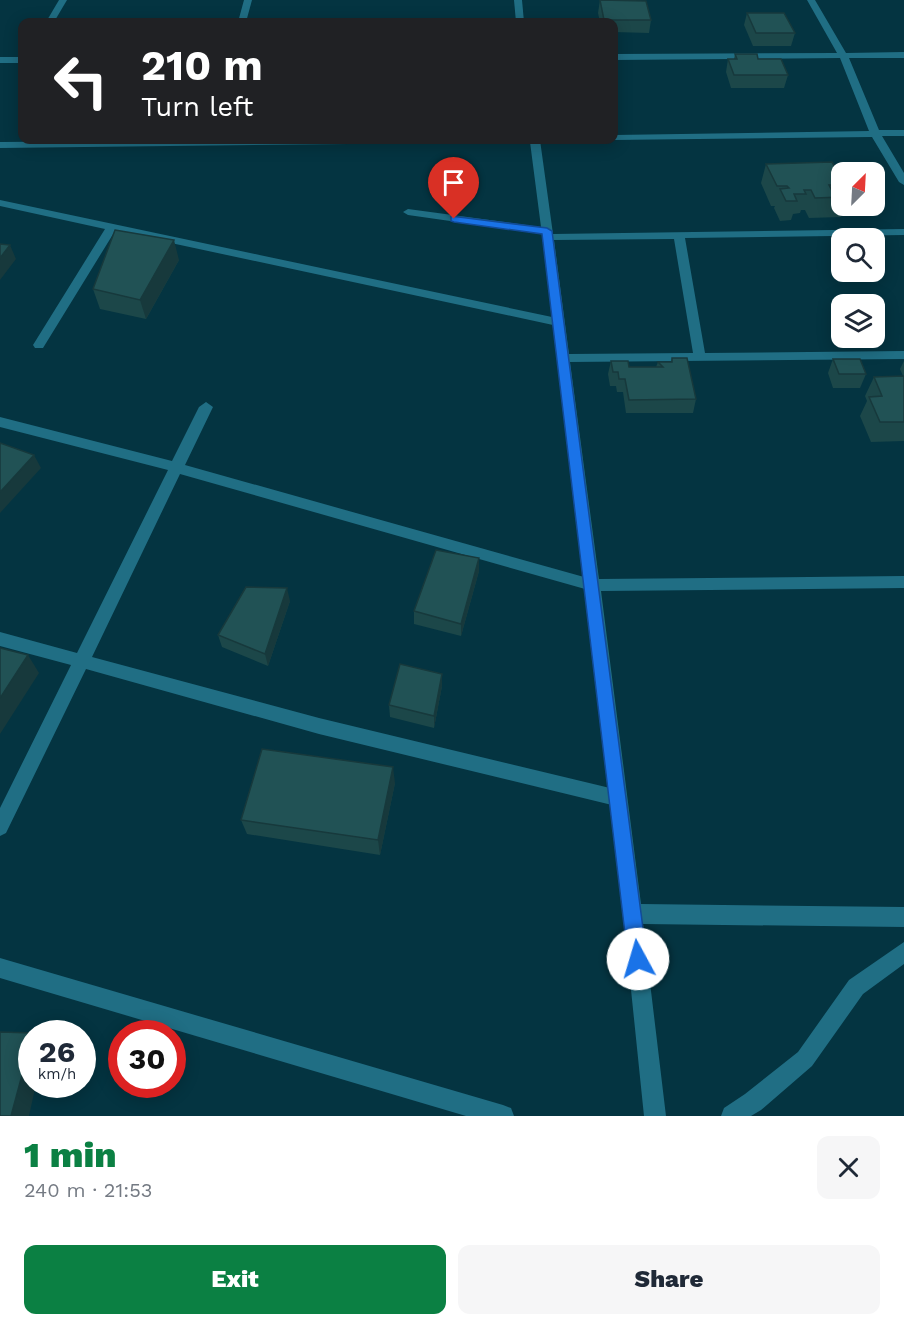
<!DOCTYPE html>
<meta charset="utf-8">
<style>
:root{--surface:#fff;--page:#f6f6f7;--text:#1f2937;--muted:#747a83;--accent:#0b8043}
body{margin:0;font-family:"Work Sans",sans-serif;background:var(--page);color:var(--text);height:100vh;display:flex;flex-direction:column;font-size:22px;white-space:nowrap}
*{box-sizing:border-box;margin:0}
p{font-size:20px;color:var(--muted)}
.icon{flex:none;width:33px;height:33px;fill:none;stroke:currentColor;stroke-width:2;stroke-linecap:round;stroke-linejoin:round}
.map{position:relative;height:1116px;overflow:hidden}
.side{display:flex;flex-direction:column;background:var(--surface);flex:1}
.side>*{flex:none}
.hud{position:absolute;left:18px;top:18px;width:600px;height:126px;border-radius:12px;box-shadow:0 3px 15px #0003;background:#202124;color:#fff;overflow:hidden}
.needle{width:39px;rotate:24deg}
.buttons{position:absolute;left:831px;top:162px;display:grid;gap:12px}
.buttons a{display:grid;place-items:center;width:54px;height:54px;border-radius:12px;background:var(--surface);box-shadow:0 3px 15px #0003;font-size:30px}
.speed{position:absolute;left:18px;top:1020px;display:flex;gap:12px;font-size:30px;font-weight:700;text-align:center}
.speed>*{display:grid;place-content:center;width:78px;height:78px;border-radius:50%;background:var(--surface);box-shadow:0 3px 15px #0003;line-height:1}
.speed small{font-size:15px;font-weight:400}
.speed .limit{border:9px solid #d22;background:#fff;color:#111}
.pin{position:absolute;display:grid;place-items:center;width:51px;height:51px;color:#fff;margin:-62px -26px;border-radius:50% 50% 50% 0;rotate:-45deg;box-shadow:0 0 6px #0007}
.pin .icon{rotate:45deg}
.me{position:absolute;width:66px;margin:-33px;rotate:354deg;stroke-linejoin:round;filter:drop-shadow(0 0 4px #0008)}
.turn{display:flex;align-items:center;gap:21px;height:126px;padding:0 24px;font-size:27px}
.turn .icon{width:78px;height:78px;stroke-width:2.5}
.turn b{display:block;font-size:42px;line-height:51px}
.round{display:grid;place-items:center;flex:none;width:63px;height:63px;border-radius:12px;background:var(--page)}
.headline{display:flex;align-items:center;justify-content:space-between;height:102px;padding:0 24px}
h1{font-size:36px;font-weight:800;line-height:45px;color:var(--accent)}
.button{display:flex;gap:12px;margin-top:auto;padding:12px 24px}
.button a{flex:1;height:69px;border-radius:12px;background:var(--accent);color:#fff;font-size:24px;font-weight:800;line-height:69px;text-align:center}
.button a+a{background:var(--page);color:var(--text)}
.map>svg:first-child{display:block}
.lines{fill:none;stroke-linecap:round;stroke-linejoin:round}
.minor{fill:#206e84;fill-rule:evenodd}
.wall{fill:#1c4749}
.shaded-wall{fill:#17393c}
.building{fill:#215255;stroke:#17393c;stroke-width:1.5}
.route{fill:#1a73e8;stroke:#114b97;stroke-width:1.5}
</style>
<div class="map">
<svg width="904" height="1116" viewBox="0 0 904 1116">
<rect width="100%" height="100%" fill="#043441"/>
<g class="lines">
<!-- minor -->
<g class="minor">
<polygon points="59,0 67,0 54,22 46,22"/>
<polygon points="244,0 252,0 246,22 238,22"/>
<polygon points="514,0 522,0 524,22 516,22"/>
<polygon points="807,0 815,0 846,53 904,52 904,58 849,58 879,130 904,130 904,136 882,136 904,173 904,185 899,182 872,137 610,140 614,140 614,135 869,131 840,58 614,60 614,54 837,53"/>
<rect x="0" y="57" width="22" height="6"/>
<path d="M264,140H540L553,234L904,229V235L685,238L705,353L904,351V359L570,362L599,579L904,576V588L601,591L641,904L904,907V927L643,924L666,1116H644L612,805L319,734L86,669L6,833L0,836V808L71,665L0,646V632L77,653L168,470L0,427V417L172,461L199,407L206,402L213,407L185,465L584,577L553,325L115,231L43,348H35L33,345L105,229L0,206V200L552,317L542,234L408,215L403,212L408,209L541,227L530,142L0,148V142ZM674,239L693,353L569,354L554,240ZM180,474L585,589L610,788L319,718L92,657Z"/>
<polygon points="904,942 904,964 863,994 812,1066 761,1110 751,1116 721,1116 724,1108 745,1094 798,1052 849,980"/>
<polygon points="0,958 503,1105 511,1108 514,1116 466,1116 0,978"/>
</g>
</g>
<!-- wall -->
<g class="wall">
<polygon points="600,0 651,20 649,33 614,32 614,22 600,22 598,13"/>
<polygon points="747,13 795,33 791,46 753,46 744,25"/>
<polygon points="735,54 758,59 788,75 784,88 731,88 726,72 728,59 734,59"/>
<polygon points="766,164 842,179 842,206 845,206 841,217 809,218 805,210 801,210 800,213 793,214 791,220 780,221 774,208 775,206 771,206 761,183"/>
<polygon points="179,260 146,319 100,309 93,289"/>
<polygon points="672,358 696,399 693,413 626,413 623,392 617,392 616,386 610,386 608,374 611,361 629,367 656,367 658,362 671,362"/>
<polygon points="833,359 866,374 860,388 833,388 828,373"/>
<polygon points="904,361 904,441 871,442 860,416 867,401 865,396 874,377 903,376 900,369"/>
<polygon points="479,571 461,636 414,624 414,611"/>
<polygon points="290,601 268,666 222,647 218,635"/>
<polygon points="442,686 434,728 390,717 389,705"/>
<polygon points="395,783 380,855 247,834 241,820"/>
</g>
<!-- shaded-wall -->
<g class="shaded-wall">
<polygon points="174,240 179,260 146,319 140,300"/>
<polygon points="10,245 16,259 0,280 0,258"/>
<polygon points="34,455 41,468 0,513 0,492"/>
<polygon points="479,558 479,571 461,636 461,624"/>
<polygon points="287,588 290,601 268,666 265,654"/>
<polygon points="28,655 39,673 0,734 0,698"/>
<polygon points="442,674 442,686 434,728 434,716"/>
<polygon points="393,767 395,783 380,855 378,840"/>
<polygon points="32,1038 32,1084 36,1084 29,1116 11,1116"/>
</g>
<!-- building -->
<g class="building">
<polygon points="600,0 646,1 651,20 604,20"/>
<polygon points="747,13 784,13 795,33 756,33"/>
<polygon points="735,54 757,54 758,59 781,59 788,75 734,75 728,59 737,59"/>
<polygon points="832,162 842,179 842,185 829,185 832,191 842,191 842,197 815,198 811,190 804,190 806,194 794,194 797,201 786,201 780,189 789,188 787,186 777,186 766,164"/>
<polygon points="115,230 174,240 140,300 93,289"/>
<polygon points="0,244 10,245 0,258"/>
<polygon points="672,358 687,358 696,399 629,400 625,379 619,379 618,372 613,372 611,361 628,361 629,367 663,367 658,362 672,362"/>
<polygon points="833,359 860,359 866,374 839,374"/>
<polygon points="904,376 904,422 880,422 869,397 882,396 874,377"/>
<polygon points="0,443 34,455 0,492"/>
<polygon points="436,550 479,558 461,624 414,611"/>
<polygon points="246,587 287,588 265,654 218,635"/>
<polygon points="0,648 28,655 0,698"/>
<polygon points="400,664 442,674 434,716 389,705"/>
<polygon points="262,749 393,767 378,840 241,820"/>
<polygon points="0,1032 33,1033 32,1034 32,1038 11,1116 0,1116"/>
</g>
<!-- route -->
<polygon class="route" points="451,216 547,228 552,231 647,959 644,965 638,968 631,965 628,959 542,234 454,222 451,221"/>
</svg>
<div class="buttons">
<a><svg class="needle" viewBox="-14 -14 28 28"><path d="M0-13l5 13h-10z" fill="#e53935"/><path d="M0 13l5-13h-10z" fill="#747a83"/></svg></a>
<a><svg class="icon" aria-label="search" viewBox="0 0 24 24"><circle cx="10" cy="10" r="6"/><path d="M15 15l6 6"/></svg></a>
<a><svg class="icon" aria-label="layers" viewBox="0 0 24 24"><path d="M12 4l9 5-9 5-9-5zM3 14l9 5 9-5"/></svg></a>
</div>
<div class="speed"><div>26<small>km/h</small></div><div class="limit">30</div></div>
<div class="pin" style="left:454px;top:219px;background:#d93025"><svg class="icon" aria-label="arrive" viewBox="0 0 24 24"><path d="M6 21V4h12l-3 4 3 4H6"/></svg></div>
<svg class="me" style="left:638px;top:959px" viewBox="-20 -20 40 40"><circle r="19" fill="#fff"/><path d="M0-13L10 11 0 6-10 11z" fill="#1a73e8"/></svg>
<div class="hud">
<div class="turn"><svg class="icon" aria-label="left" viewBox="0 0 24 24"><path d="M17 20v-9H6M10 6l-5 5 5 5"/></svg><div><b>210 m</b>Turn left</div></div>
</div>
</div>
<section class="side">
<div class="headline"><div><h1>1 min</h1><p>240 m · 21:53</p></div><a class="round"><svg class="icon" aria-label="close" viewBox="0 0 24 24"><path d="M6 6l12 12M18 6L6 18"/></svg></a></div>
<div class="button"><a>Exit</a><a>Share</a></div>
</section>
